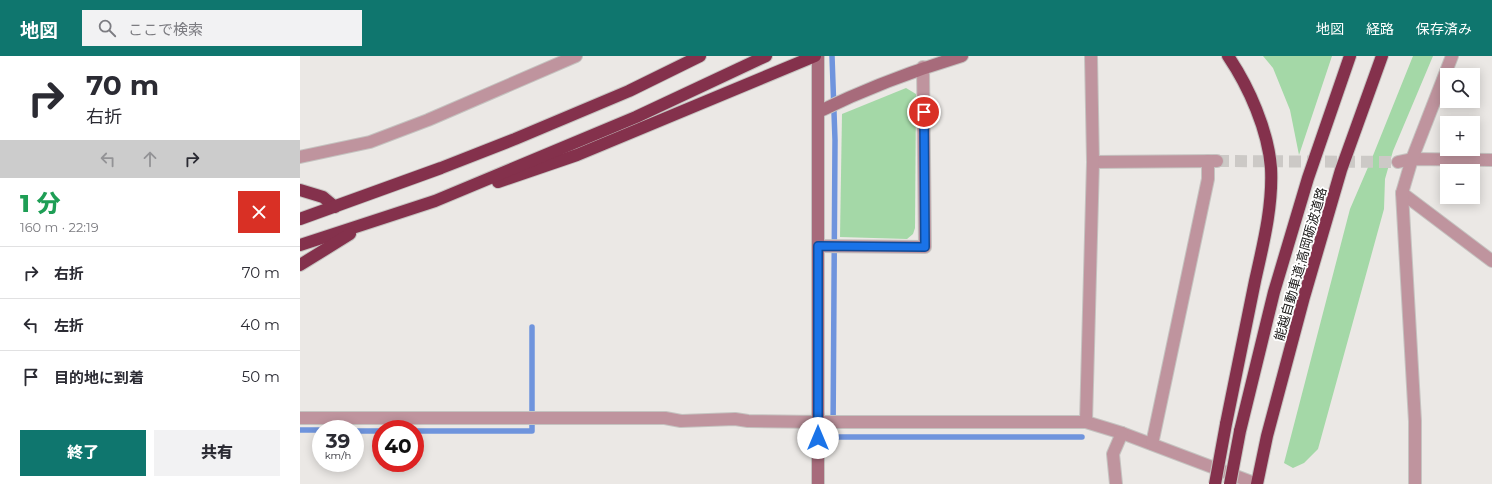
<!DOCTYPE html>
<html lang="ja">
<meta charset="utf-8">
<style>
:root{--surface:#fff;--page:#f2f2f3;--text:#2b2b33;--muted:#7c7c81;--line:#e1e1e2;--accent:#0f766e}
body{margin:0;font-family:Montserrat,"Noto Sans JP",sans-serif;background:var(--page);color:var(--text);height:100vh;display:flex;flex-direction:column;font-size:15px;white-space:nowrap}
*{box-sizing:border-box;margin:0}
p{font-size:13px;color:var(--muted)}
.icon{flex:none;width:22px;height:22px;fill:none;stroke:currentColor;stroke-width:2;stroke-linecap:round;stroke-linejoin:round}
.map{position:relative;flex:1;overflow:hidden}
.details{display:flex;flex-direction:column;background:var(--surface);width:300px}
.details>*{flex:none}
.top-card{background:#fff;color:var(--text);overflow:hidden}
.fabs{position:absolute;left:1140px;top:12px;display:grid;gap:8px}
.fabs a{display:grid;place-items:center;width:40px;height:40px;border-radius:0px;background:var(--surface);box-shadow:0 2px 10px #0003;font-size:20px}
.speed{position:absolute;left:12px;top:364px;display:flex;gap:8px;font-size:20px;font-weight:700;text-align:center}
.speed>*{display:grid;place-content:center;width:52px;height:52px;border-radius:50%;background:var(--surface);box-shadow:0 2px 10px #0003;line-height:1}
.speed small{font-size:10px;font-weight:400}
.speed .limit{border:6px solid #d22;background:#fff;color:#111}
.pin{position:absolute;display:grid;place-items:center;width:34px;height:34px;color:#fff;margin:-17px;border:2px solid #fff;border-radius:50%;box-shadow:0 1px 4px #0007}
.me{position:absolute;width:44px;margin:-22px;rotate:0deg;stroke-linejoin:round;filter:drop-shadow(0 0 3px #0008)}
.turn{display:flex;align-items:center;gap:14px;height:84px;padding:0 20px;font-size:18px}
.turn .icon{width:52px;height:52px;stroke-width:2.5}
.turn b{display:block;font-size:28px;line-height:34px}
.lanes{display:flex;align-items:center;height:38px;padding:0 20px;background:#0003;justify-content:center;gap:20px;direction:ltr}
.lanes .off{opacity:.35}
.round{display:grid;place-items:center;flex:none;width:42px;height:42px;border-radius:0px;background:var(--page)}
.head{display:flex;align-items:center;justify-content:space-between;height:68px;padding:0 20px}
h1{font-size:24px;font-weight:800;line-height:30px;color:#1e9e55}
.primary-button{display:flex;gap:8px;margin-top:auto;padding:8px 20px}
.primary-button a{flex:1;height:46px;border-radius:0px;background:var(--accent);color:#fff;font-size:16px;font-weight:800;line-height:46px;text-align:center}
.primary-button a+a{background:var(--page);color:var(--text)}
ul{padding:0;list-style:none}
li{display:flex;align-items:center;gap:12px;height:52px;padding:0 20px;border-top:1px solid var(--line)}
li div{flex:1}
li b{display:block;font-size:15px}
li em{font-style:normal}
header{display:flex;align-items:center;gap:24px;box-sizing:border-box;height:56px;padding:0 20px;background:var(--accent);color:#fff}
header strong{font-size:19px}
nav{display:flex;gap:22px;margin-inline-start:auto;font-size:14px}
.search{width:280px;height:36px;background:var(--page);display:flex;align-items:center;gap:10px;box-sizing:border-box;padding:0 14px;border-radius:0px;color:var(--muted);font-size:15px}
main{display:flex;flex:1;min-height:0}
.map>svg:first-child{display:block}
.green{fill:#a4d8a7}
.lines{fill:none;stroke-linecap:round;stroke-linejoin:round}
.stream{stroke:#6f94dd;stroke-width:5.5}
.street-tunnel{stroke:#ccc9c6;stroke-width:12;stroke-dasharray:12 6;stroke-linecap:butt}
.street-casing{stroke:#c5c3c0;stroke-width:14}
.secondary-casing{stroke:#c5c3c0;stroke-width:14}
.highway-casing{stroke:#c5c3c0;stroke-width:14}
.street{stroke:#bf949e;stroke-width:12}
.secondary{stroke:#a76b7b;stroke-width:12}
.highway{stroke:#84314c;stroke-width:12}
.highway-bridge-casing{stroke:#c5c3c0;stroke-width:14;stroke-linecap:butt}
.highway-bridge{stroke:#84314c;stroke-width:12}
.route-casing{stroke:#114b97;stroke-width:10}
.route{stroke:#1a73e8;stroke-width:7}
.labels{text-anchor:middle;stroke-width:3.5;stroke-linejoin:round;paint-order:stroke}
.street-label{font-size:13px;fill:#191817;stroke:#fff}
</style>
<header>
<strong>地図</strong>
<div class="search"><svg class="icon" aria-label="search" viewBox="0 0 24 24"><circle cx="10" cy="10" r="6"/><path d="M15 15l6 6"/></svg>ここで検索</div>
<nav><a>地図</a><a>経路</a><a>保存済み</a></nav>
</header>
<main>
<section class="details">
<div class="top-card">
<div class="turn"><svg class="icon" aria-label="right" viewBox="0 0 24 24"><path d="M7 20v-9h11M14 6l5 5-5 5"/></svg><div><b>70 m</b>右折</div></div>
<div class="lanes"><svg class="icon off" aria-label="left" viewBox="0 0 24 24"><path d="M17 20v-9H6M10 6l-5 5 5 5"/></svg><svg class="icon off" aria-label="ahead" viewBox="0 0 24 24"><path d="M12 20V5M6 11l6-6 6 6"/></svg><svg class="icon" aria-label="right" viewBox="0 0 24 24"><path d="M7 20v-9h11M14 6l5 5-5 5"/></svg></div>
</div>
<div class="head"><div><h1>1 分</h1><p>160 m · 22:19</p></div><a class="round" style="background:#d93025;color:#fff"><svg class="icon" aria-label="close" viewBox="0 0 24 24"><path d="M6 6l12 12M18 6L6 18"/></svg></a></div>
<ul>
<li><svg class="icon" aria-label="right" viewBox="0 0 24 24"><path d="M7 20v-9h11M14 6l5 5-5 5"/></svg><div><b>右折</b></div><em>70 m</em></li>
<li><svg class="icon" aria-label="left" viewBox="0 0 24 24"><path d="M17 20v-9H6M10 6l-5 5 5 5"/></svg><div><b>左折</b></div><em>40 m</em></li>
<li><svg class="icon" aria-label="arrive" viewBox="0 0 24 24"><path d="M6 21V4h12l-3 4 3 4H6"/></svg><div><b>目的地に到着</b></div><em>50 m</em></li>
</ul>
<div class="primary-button"><a>終了</a><a>共有</a></div>
</section>
<div class="map">
<svg width="1192" height="428" viewBox="0 0 1192 428">
<rect width="100%" height="100%" fill="#ebe8e5"/>
<!-- green -->
<g class="green">
<polygon points="963,0 1032,0 999,99 990,54 973,12"/>
<polygon points="1113,0 1133,0 1093,95 1085,123 1084,153 1018,393 1004,407 993,412 984,407 1050,153 1072,102"/>
<polygon points="606,32 616,38 615,172 613,178 607,183 540,181 542,58"/>
</g>
<g class="lines">
<!-- stream -->
<g class="stream">
<polyline points="532,0 535,84 533,381 782,381"/>
<polyline points="0,374 21,374"/>
<polyline points="55,375 81,375"/>
<polyline points="115,375 232,375 232,271"/>
</g>
<!-- street-tunnel -->
<polyline class="street-tunnel" points="917,105 1098,106"/>
<!-- street casing -->
<g class="street-casing">
<g id="street">
<polyline points="0,101 70,86 128,64 276,0"/>
<polyline points="793,106 917,105"/>
<polyline points="1098,106 1112,103 1192,104"/>
<polyline points="1102,137 1192,205"/>
<polyline points="518,190 625,191 623,11"/>
<polyline points="0,362 365,362 381,365 435,363 448,365 519,366 786,366 822,377 957,428"/>
<polyline points="786,366 793,106 791,0"/>
<polyline points="852,388 908,123 908,105"/>
<polyline points="816,428 813,398 822,377"/>
<polyline points="1115,428 1115,365 1102,137 1112,103 1152,0"/>
</g>
</g>
<!-- secondary casing -->
<g class="secondary-casing">
<g id="secondary">
<path d="M518,56C565,33 612,15 662,0"/>
<polyline points="518,428 518,0"/>
</g>
</g>
<!-- highway casing -->
<g class="highway-casing">
<g id="highway">
<polyline points="198,126 277,99 515,0"/>
<polyline points="0,134 23,141 35,151"/>
<polyline points="0,163 141,112 215,83 329,35 400,0"/>
<polyline points="0,189 135,145 336,61 466,0"/>
<polyline points="0,209 50,178"/>
<path d="M926,368C936,320 945,273 955,225C963,189 973,150 971,112C968,74 949,31 928,0"/>
<polyline points="940,375 974,236 1008,122 1050,0"/>
<polyline points="957,428 967,380 1004,241 1041,114 1082,0"/>
</g>
</g>
<!-- street -->
<use href="#street" class="street"/>
<!-- secondary -->
<use href="#secondary" class="secondary"/>
<!-- highway -->
<use href="#highway" class="highway"/>
<!-- highway-bridge casing -->
<g class="highway-bridge-casing">
<g id="highway-bridge">
<polyline points="915,428 926,368"/>
<polyline points="930,428 940,375"/>
</g>
</g>
<!-- highway-bridge -->
<use href="#highway-bridge" class="highway-bridge"/>
</g>
<g class="lines">
<!-- route casing -->
<g class="route-casing">
<polyline id="route" points="518,382 518,190 625,191 624,56"/>
</g>
<!-- route -->
<use href="#route" class="route"/>
</g>
<g class="labels">
<!-- street labels -->
<g class="street-label">
<text transform="translate(1000 208) rotate(-74)" y="5">能越自動車道;高岡砺波道路</text>
</g>
</g>
</svg>
<div class="fabs">
<a><svg class="icon" aria-label="search" viewBox="0 0 24 24"><circle cx="10" cy="10" r="6"/><path d="M15 15l6 6"/></svg></a>
<a>+</a>
<a>−</a>
</div>
<div class="speed"><div>39<small>km/h</small></div><div class="limit">40</div></div>
<div class="pin" style="left:624px;top:56px;background:#d93025"><svg class="icon" aria-label="arrive" viewBox="0 0 24 24"><path d="M6 21V4h12l-3 4 3 4H6"/></svg></div>
<svg class="me" style="left:518px;top:382px" viewBox="-20 -20 40 40"><circle r="19" fill="#fff"/><path d="M0-13L10 11 0 6-10 11z" fill="#1a73e8"/></svg>
</div>
</main>
